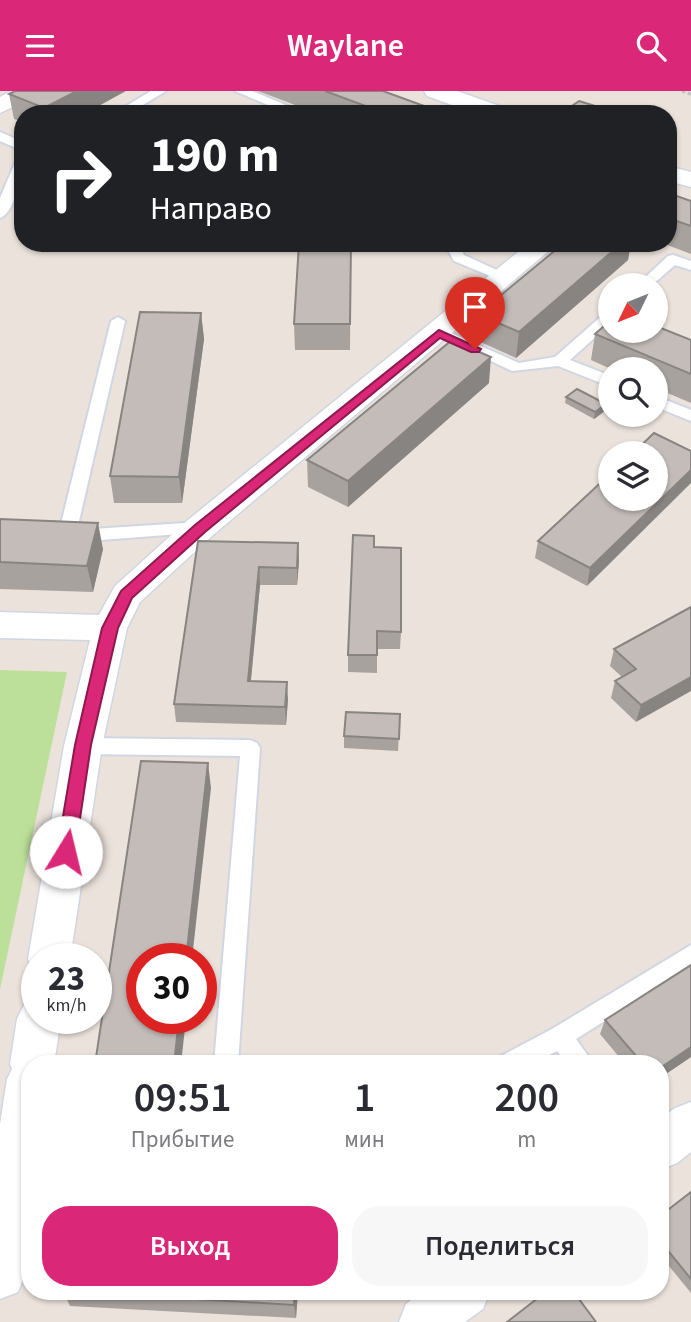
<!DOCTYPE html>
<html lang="ru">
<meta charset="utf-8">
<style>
:root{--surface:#fff;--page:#f7f7f7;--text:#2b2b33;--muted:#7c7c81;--accent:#db2777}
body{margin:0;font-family:"Source Sans 3",sans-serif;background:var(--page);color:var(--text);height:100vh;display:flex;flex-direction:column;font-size:26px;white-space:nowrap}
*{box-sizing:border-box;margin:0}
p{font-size:23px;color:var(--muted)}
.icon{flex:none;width:38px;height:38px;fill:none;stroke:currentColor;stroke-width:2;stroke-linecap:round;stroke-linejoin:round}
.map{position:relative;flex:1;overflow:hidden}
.panel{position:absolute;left:21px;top:964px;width:648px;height:245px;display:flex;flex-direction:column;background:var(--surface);border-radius:28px;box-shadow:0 2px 5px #0004}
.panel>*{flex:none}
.banner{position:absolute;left:14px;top:14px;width:663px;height:147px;border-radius:28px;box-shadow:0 2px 5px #0004;background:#202124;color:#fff;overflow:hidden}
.needle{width:46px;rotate:227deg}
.buttons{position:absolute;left:598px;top:182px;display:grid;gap:14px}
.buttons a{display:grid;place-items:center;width:70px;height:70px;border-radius:50%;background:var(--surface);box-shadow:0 2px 5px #0004;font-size:35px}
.speed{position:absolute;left:21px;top:852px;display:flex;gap:14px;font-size:35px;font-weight:700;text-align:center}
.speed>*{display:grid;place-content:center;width:91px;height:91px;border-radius:50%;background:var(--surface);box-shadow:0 2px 5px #0004;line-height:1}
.speed small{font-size:18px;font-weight:400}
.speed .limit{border:10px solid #d22;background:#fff;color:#111}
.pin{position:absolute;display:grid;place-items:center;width:60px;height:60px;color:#fff;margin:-72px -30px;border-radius:50% 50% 50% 0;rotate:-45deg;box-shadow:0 0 7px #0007}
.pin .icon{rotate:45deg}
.me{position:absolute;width:77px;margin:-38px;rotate:9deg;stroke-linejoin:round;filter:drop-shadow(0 0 5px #0008)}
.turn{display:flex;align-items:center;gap:24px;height:147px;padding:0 21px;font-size:32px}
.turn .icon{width:91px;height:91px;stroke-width:2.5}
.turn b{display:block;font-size:49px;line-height:60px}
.eta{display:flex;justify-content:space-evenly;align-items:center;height:119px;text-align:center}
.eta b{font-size:42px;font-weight:600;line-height:49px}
.action{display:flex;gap:14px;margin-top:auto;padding:14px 21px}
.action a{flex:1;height:80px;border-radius:28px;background:var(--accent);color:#fff;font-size:28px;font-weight:600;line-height:80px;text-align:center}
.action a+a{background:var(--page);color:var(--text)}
header{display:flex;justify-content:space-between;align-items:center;height:91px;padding:0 21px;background:var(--accent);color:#fff;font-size:32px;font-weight:600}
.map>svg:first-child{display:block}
.green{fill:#bce099}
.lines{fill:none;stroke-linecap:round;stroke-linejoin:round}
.service-casing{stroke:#d0d6e2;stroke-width:4}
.minor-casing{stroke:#d0d6e2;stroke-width:3}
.path{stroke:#c3c3c3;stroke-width:3.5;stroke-dasharray:3.5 2.5;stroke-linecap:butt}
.service{fill:#fff;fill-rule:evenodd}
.minor{fill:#fff;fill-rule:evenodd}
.wall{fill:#a8a29e}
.shaded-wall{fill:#888481}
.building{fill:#c3bcb8;stroke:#888481;stroke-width:2}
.route{fill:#db2777;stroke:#8e194d;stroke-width:2}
</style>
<header><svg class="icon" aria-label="menu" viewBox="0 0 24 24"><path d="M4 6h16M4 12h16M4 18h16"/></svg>Waylane<svg class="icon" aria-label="search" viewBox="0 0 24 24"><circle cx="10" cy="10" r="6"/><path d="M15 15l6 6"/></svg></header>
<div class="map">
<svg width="691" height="1231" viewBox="0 0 691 1231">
<rect width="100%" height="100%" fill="#ebe2db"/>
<!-- green -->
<polygon class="green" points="0,579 67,581 0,898"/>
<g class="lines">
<!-- service casing -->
<g class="service-casing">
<g id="service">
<polygon points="151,0 166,0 128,23 113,23"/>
<polygon points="235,0 252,0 307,23 289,23"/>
<polygon points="0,41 23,51 23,60 0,50"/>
<path d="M23,63C23,79 16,121 0,127V107L17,67Z"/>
<polygon points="444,152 458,152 464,164 512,186 510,189 500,189 454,170"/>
<polygon points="673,164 691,170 691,179 675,174 652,194 637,194 668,165"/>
<polygon points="611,220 611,232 570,269 611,285 611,296 558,275 512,280 432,242 439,238 444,239 519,272 555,266 606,221"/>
<polygon points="118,226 125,230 77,439 200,431 209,437 206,441 75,451 61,449 58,445 111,230"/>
<polygon points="656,305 691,319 691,330 656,316"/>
<polygon points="83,647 250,649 257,652 260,657 238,973 214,973 240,665 83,663 76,660 73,655 76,650"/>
<polygon points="691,854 691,876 576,948 594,973 567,973 557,960 532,973 497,973 501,965 552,938"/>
</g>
</g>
<!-- minor casing -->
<g class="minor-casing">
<g id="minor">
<polygon points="11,0 39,0 36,5 0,22 0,6"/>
<polygon points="424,0 457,0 508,18 511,23 477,23 427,5"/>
<polygon points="668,75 691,81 691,96 668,90"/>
<polygon points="529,152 558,152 212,445 140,511 127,537 102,655 70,868 37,868 37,882 34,881 28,868 64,655 90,549 0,547 0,521 99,524 115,495 188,429"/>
<polygon points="37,909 37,928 61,928 54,973 30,973 30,1148 25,1183 18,1201 0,1208 0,1033 7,988 12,978 10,973 17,928 24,914"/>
<polygon points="691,1011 691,1061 677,1072 660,1079 660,1028 675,1017"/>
<polygon points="423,1200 490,1200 483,1218 465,1231 399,1231 406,1213"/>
</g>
</g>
<!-- path -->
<polyline class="path" points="682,0 691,3"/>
<!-- service -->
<use href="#service" class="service"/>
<!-- minor -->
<use href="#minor" class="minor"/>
</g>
<!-- wall -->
<g class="wall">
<polygon points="258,0 383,0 446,23 319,23"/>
<polygon points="9,3 84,23 23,23 23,31 14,28"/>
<polygon points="569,17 608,23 568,23"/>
<polygon points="668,102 691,110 691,163 662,152 668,152"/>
<polygon points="100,152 146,152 146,155 101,155"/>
<polygon points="351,152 350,259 295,259 294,233"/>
<polygon points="564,152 631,152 628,169 516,267 476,249 478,223"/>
<polygon points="201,222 204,248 182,412 114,412 110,385"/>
<polygon points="595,243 691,249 691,312 656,297 656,278 611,278 591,269"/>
<polygon points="489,292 348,416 308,396 307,369"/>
<polygon points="566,306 605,320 594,328 565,312"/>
<polygon points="611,382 587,495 535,467 538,450"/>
<polygon points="0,428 103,458 93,501 0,498"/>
<polygon points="198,450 298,452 299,470 297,494 260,494 251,590 288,608 286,634 176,631 174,613"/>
<polygon points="374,456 401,541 400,558 377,558 377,582 348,581 348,564"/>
<polygon points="691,516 636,631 611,607 615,590 622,586 610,575 614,558"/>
<polygon points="400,623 398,660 344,657 344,645"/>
<polygon points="691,874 691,966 660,987 660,973 625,973 600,943 605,929"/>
<polygon points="691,1101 691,1202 660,1164 660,1125"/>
<polygon points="63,1200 298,1200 296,1227 70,1215"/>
</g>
<!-- shaded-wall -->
<g class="shaded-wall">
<polygon points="77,0 126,0 84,23 45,23 44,17"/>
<polygon points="622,152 631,152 628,169 516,267 519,241"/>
<polygon points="201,222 204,248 182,412 179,386"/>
<polygon points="491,266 489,292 348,416 348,390"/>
<polygon points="606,313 605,320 594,328 595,321"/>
<polygon points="691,379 691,392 587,495 590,477"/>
<polygon points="98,432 103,458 93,501 87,475"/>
<polygon points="298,452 299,470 297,494 297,477"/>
<polygon points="259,476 260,494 249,607 248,590"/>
<polygon points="691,586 691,600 636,631 641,614"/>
<polygon points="287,591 288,608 286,634 285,616"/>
<polygon points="208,672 211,697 192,868 186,868"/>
<polygon points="179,928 186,928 181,973 174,973"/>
<polygon points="691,956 691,966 660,987 660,977"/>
<polygon points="295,1200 298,1200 296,1227 294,1214"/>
</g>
<!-- building -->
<g class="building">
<polygon points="15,0 77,0 44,17 9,3"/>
<polygon points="325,0 383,0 446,23 387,23"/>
<polygon points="579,10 608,19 604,23 584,23 569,17"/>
<polygon points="668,102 691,110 691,135 668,127"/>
<polygon points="299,152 351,152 350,233 294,233"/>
<polygon points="564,152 622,152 519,241 478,223"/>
<polygon points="140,221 201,222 179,386 110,385"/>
<polygon points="611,229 611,240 656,240 656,235 691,249 691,283 595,243"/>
<polygon points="452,249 491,266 348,390 307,369"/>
<polygon points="577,298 606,313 595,321 566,306"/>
<polygon points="654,342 691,360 691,379 590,477 538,450 611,382 611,408 656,408 656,362 633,362"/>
<polygon points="0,428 98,432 87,475 0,471"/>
<polygon points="353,444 374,445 374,456 401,457 401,541 377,540 377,564 348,564"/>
<polygon points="198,450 298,452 297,477 259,476 248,590 287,591 285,616 174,613"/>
<polygon points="691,516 691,586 641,614 615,590 636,578 614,558"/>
<polygon points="346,621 400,623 399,648 344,645"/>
<polygon points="141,670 208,672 186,868 142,868 142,928 179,928 174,973 95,973"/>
<polygon points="691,874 691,956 660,977 660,973 643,973 605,929"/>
<polygon points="526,966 532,973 514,973"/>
<polygon points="691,1101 691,1188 660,1150 660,1125"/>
<polygon points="63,1200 295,1200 294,1214"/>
<polygon points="547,1200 573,1200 596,1231 507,1231"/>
</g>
<!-- route -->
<polygon class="route" points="439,239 481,258 479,261 471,261 440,247 205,441 132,507 118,537 91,654 75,761 72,766 66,768 60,766 57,761 75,654 102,537 121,500 195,434"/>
</svg>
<div class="buttons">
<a><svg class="needle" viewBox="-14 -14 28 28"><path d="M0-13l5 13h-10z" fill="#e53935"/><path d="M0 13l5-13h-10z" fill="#7c7c81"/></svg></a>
<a><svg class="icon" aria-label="search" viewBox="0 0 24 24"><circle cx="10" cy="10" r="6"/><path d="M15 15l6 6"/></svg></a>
<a><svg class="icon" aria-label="layers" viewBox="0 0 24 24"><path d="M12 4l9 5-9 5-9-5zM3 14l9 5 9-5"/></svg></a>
</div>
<div class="speed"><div>23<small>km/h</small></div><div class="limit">30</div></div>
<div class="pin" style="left:475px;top:258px;background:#d93025"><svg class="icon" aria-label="arrive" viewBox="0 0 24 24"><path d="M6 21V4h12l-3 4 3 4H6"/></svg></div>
<svg class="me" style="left:66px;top:761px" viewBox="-20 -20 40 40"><circle r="19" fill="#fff"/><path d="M0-13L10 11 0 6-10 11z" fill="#db2777"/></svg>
<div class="banner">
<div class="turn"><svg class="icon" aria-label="right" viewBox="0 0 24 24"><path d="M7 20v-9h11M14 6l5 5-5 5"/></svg><div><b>190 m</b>Направо</div></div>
</div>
<section class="panel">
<div class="eta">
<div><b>09:51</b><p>Прибытие</p></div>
<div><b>1</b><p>мин</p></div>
<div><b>200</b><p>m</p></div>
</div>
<div class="action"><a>Выход</a><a>Поделиться</a></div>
</section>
</div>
